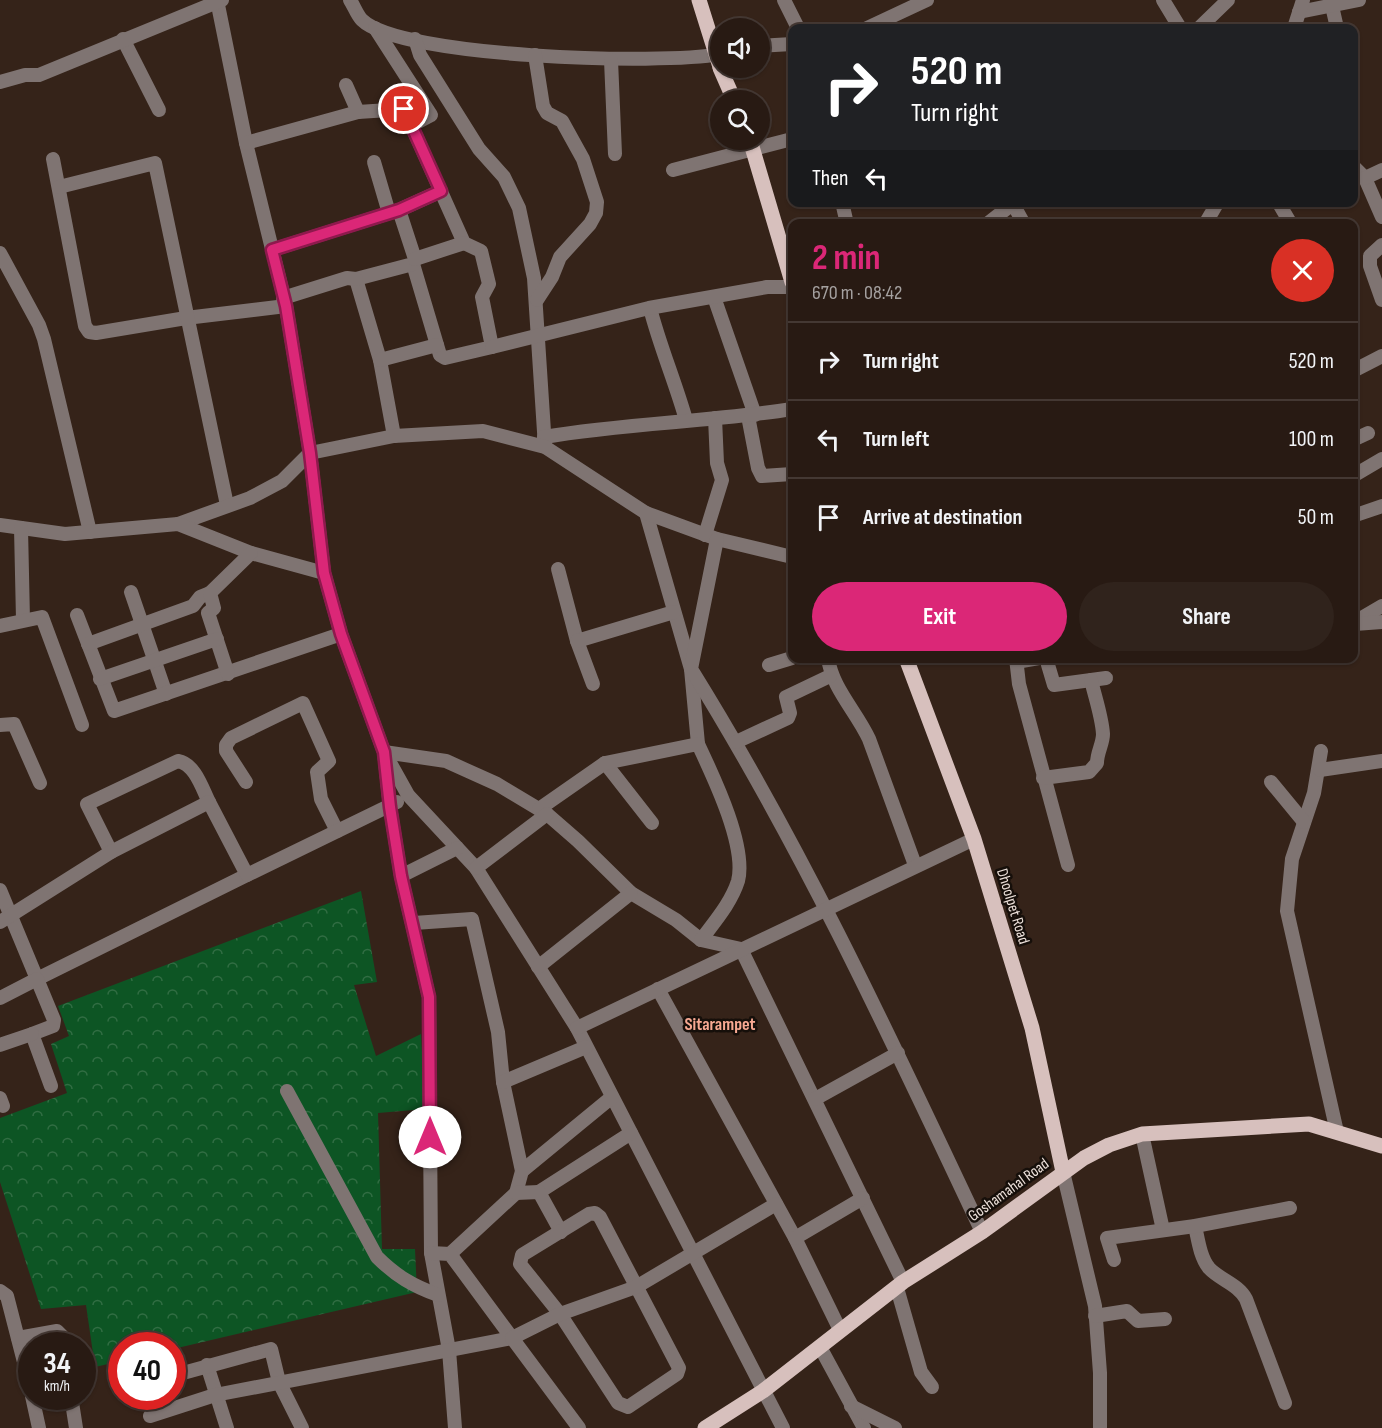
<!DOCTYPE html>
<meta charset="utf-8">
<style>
:root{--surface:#281a13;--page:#30231c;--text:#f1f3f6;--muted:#a5a1a0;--line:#443833;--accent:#db2777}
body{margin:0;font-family:"Sofia Sans Condensed",sans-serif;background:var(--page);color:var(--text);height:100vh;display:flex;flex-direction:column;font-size:22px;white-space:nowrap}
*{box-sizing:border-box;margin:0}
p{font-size:20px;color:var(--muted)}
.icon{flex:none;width:33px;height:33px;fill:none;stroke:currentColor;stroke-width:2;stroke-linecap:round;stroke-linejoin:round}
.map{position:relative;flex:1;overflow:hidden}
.drawer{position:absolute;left:788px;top:219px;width:570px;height:444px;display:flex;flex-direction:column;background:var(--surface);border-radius:12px;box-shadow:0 2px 4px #0004,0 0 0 2px var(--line)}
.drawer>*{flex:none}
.banner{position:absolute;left:788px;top:24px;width:570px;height:183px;border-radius:12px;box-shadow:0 2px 4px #0004,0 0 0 2px var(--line);background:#202124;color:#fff;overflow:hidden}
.buttons{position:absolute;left:710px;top:18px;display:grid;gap:12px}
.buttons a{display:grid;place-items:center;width:60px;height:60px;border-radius:50%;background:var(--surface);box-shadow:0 2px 4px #0004,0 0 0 2px var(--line);font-size:30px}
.speed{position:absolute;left:18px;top:1332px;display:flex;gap:12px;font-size:30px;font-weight:700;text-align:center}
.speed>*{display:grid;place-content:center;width:78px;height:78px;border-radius:50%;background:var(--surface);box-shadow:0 2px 4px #0004,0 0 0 2px var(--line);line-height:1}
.speed small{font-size:15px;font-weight:400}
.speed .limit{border:9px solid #d22;background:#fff;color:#111}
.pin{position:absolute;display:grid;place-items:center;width:51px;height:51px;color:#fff;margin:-26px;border:3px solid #fff;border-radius:50%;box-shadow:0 2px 6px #0007}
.me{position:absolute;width:66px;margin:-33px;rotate:0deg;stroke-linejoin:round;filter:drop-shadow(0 0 4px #0008)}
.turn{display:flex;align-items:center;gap:21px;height:126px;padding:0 24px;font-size:27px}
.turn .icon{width:78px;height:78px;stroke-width:2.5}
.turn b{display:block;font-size:42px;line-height:51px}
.then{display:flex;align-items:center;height:57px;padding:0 24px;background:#0003;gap:12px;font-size:22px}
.round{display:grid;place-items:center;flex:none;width:63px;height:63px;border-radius:32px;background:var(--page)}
.overview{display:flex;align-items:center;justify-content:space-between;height:102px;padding:0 24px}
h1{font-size:36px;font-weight:700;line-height:45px;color:var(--accent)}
.action{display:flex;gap:12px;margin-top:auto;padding:12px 24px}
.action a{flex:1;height:69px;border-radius:36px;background:var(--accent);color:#fff;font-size:24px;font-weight:700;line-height:69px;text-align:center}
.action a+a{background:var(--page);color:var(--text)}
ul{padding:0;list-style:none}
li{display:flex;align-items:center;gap:18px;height:78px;padding:0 24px;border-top:2px solid var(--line)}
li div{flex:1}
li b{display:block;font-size:22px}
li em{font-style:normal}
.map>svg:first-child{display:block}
.park{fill:url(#park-crowns)}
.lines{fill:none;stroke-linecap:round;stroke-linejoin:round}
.minor{stroke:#7f7472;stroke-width:14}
.major{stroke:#d7c0bd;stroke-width:15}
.route-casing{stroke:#8e194d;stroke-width:15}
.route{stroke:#db2777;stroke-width:10}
.labels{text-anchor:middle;stroke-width:5;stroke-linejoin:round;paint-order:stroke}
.street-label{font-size:16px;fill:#eee2db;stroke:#160f0a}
.neighbourhood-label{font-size:18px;font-weight:bold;fill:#f9a993;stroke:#160f0a}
</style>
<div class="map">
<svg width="1382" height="1428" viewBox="0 0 1382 1428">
<defs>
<pattern id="park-crowns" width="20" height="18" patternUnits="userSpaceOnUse" patternTransform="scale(1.5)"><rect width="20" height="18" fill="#0d5524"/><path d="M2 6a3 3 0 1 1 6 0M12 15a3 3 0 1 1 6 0" fill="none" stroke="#316d43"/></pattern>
</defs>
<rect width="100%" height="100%" fill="#352319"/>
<!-- park -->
<polygon class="park" points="361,891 377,982 354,985 376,1056 421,1034 425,1109 378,1113 382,1249 415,1249 417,1292 173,1349 172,1346 122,1346 121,1361 95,1367 86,1305 41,1309 0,1182 0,1118 67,1093 51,1044 69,1036 58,1006"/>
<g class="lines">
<!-- minor -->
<g class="minor">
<polyline points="217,0 246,143 286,306 310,453 324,573 341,634 384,752 390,807 401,876 429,997 431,1253 449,1350 455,1428"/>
<path d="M350,0C354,6 357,15 362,20C401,58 663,65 720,54"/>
<polyline points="784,0 798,28"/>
<polyline points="1163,0 1180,28"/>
<polyline points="1332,6 1337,28"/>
<polyline points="1299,12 1359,0"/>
<polyline points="375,28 431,115 412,125"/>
<polyline points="867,28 927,0"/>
<polyline points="1199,28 1228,0"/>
<polyline points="1294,28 1303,0"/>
<polyline points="123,39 159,110"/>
<polyline points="415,39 420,55 479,149 504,177 519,208 534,278 545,447"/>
<polyline points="759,46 792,44"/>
<polyline points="535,55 543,106 547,113 562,121 583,159 597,202 596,213 590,224 560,257 552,277 537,300"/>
<polyline points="611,60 615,154"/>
<polyline points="0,82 25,75 39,75 222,0"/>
<polyline points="358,112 404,109 464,243 481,251 489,284 482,297 492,347 445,358 440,355 413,264"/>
<polyline points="246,143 358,112 346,85"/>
<polyline points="53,159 85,326 89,332 96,333 186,318 286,306"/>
<polyline points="374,162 389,213"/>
<polyline points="1353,166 1365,178 1382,217"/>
<polyline points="673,170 792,139"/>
<polyline points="1365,178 1382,170"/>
<polyline points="59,187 155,163 227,505"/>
<polyline points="842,202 847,224"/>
<polyline points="1012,202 1024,224"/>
<polyline points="1278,202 1291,224"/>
<polyline points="399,210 441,191"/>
<polyline points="987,224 1015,202"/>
<polyline points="1205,224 1218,202"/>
<polyline points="1382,245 1370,256 1370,266 1382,300"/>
<polyline points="272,250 399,210 415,259 413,264 356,279 380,360 394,436"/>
<polyline points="0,253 39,325 44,339 90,532"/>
<polyline points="415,259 464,243"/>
<polyline points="714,297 755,415"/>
<polyline points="283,298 347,278 356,279"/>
<path d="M650,308C660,347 675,381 686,420"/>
<polyline points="492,347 649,308 767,287 792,287"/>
<polyline points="380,360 437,345"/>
<polyline points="1353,371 1382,356"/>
<polyline points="748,416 758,468 762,476 792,474"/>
<path d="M544,437C626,423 710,422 792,409"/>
<polyline points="1353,440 1368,433"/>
<polyline points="1353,476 1382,459"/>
<polyline points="646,513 691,669 698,744"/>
<polyline points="1353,516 1382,506"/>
<polyline points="178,524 250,498 282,481 310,453 394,436 483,431 545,447 646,513 717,539 792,557"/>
<polyline points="0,525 65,534 178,524 251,553 324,573"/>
<polyline points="21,528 23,620"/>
<polyline points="705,535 722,480 717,463 715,418"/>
<path d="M717,539L691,669C803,849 892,1041 982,1232"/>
<polyline points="558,569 577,641 593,684"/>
<polyline points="131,592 166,694"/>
<polyline points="77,615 114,711 341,634"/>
<polyline points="1353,623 1382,606"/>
<polyline points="1355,624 1382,622"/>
<polyline points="0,626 42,617 82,725"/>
<polyline points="577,641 674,612"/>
<polyline points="88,644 193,606 200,597 210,593"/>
<path d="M828,658C832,688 856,711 869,739L915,865"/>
<polyline points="1016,658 1019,684 1068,865"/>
<polyline points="1046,658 1054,685 1106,678"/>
<polyline points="1016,662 1039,658"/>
<polyline points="769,665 792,658"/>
<polyline points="228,674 208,613 214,608 210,593 251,553"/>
<polyline points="100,679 217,639"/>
<polyline points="0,725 14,724 40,783"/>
<polyline points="736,742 788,718 790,713 786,697 830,676"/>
<polyline points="1321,751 1314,793 1292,859 1287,911 1337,1132"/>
<polyline points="384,752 446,761 497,784 547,814 578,841 631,893 676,920 701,940 741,949 903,1282"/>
<polyline points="388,759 408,795 476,868 577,1028 783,1428"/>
<polyline points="605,763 652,823"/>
<polyline points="1320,770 1382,761"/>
<path d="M1043,778L1089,772L1097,763C1097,752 1103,744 1103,734C1102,717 1095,697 1091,680"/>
<polyline points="246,782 226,751 226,745 231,738 303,703 329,761 317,772 321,799 337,831"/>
<polyline points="1271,782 1304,822"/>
<path d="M539,809L605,763L698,744C713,776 747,846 738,881C731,903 715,921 701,940"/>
<path d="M111,852L87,804L178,761C195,764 202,788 209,802"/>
<polyline points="476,868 547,814"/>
<polyline points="401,876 457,848"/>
<polyline points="0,890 37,979 247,875"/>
<polyline points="0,922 111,852 209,802 247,875 397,802"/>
<polyline points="414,923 472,919 498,1032 503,1082 522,1171 516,1193 450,1254"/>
<polyline points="538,967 631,893"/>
<polyline points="658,989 795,1238 840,1330"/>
<polyline points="0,998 37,979 54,1020 53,1026 32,1034 51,1086"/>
<polyline points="577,1028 974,839"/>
<polyline points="0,1045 32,1034"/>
<polyline points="503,1082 586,1047"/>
<path d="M287,1091L377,1257C396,1276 413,1286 438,1295"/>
<polyline points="0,1098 3,1106"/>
<polyline points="815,1099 898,1053"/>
<polyline points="1142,1134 1163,1230"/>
<polyline points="522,1171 612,1097"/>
<polyline points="1063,1172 1095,1306 1100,1373 1100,1428"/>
<polyline points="539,1192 631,1133"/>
<polyline points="516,1193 539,1192 561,1232"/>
<polygon points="595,1213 600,1217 679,1368 677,1374 628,1407 618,1403 560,1314 520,1264 522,1255 589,1214"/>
<path d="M1195,1226C1198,1239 1200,1257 1209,1268C1220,1280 1238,1284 1246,1299L1285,1403"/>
<polyline points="795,1238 863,1198"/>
<polyline points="1114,1260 1107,1238 1195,1226 1290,1208"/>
<polyline points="897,1288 921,1372 932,1387"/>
<polyline points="0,1291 7,1296 32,1393"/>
<polyline points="1095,1316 1127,1311 1138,1321 1165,1319"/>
<polyline points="18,1338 57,1331 62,1336 64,1346"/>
<polyline points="820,1347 864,1428"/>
<polyline points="207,1365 227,1428"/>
<polyline points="172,1376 271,1349 279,1382 302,1428"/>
<polyline points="32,1396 39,1428"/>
<polyline points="71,1396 76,1428"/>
<polyline points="851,1406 895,1428"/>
<polyline points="150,1416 215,1395 512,1338 450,1254 431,1253"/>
<polyline points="579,1428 512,1338 560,1314 636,1287 776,1204"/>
</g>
<!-- major -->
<g class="major">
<polyline points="699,0 720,67"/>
<polyline points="720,68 734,100"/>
<polyline points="750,140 792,282"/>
<polyline points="906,658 974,839 1032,1028 1063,1172"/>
<polyline points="705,1428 763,1391 903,1282 982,1232 1084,1158 1109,1145 1142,1134 1309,1124 1382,1146"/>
</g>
</g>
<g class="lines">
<!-- route casing -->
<g class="route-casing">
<polyline id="route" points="404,109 441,191 399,210 272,250 286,306 310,453 324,573 341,634 384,752 390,807 401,876 429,997 430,1137"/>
</g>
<!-- route -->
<use href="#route" class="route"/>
</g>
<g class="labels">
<!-- street labels -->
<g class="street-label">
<text transform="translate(1014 906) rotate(73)" y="6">Dhoolpet Road</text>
<text transform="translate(1008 1189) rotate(-36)" y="6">Goshamahal Road</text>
</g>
<!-- neighbourhood labels -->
<g class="neighbourhood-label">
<text x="720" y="1030">Sitarampet</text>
</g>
</g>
</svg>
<div class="buttons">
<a><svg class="icon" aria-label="sound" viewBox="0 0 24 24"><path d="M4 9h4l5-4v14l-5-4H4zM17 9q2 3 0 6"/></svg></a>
<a><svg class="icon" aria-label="search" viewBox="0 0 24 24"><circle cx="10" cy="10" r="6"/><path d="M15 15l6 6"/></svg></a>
</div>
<div class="speed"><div>34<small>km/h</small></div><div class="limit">40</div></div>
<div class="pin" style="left:404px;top:109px;background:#d93025"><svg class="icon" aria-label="arrive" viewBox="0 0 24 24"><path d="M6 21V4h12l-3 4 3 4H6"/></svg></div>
<svg class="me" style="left:430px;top:1137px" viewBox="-20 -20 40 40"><circle r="19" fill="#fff"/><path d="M0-13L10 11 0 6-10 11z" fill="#db2777"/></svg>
<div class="banner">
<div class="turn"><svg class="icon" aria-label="right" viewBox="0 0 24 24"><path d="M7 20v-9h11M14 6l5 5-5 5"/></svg><div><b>520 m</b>Turn right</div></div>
<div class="then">Then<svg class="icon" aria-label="left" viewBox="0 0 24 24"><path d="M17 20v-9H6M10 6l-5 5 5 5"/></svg></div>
</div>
<section class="drawer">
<div class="overview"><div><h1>2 min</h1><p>670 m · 08:42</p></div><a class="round" style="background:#d93025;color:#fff"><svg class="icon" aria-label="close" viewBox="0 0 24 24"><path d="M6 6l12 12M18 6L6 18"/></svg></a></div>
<ul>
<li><svg class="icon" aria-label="right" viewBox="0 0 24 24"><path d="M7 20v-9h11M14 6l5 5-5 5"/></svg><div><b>Turn right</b></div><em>520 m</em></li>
<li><svg class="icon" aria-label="left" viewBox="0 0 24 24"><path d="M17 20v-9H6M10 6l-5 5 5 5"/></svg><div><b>Turn left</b></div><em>100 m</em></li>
<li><svg class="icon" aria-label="arrive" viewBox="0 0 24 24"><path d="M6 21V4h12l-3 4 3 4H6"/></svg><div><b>Arrive at destination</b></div><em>50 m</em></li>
</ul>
<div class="action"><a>Exit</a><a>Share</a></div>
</section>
</div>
